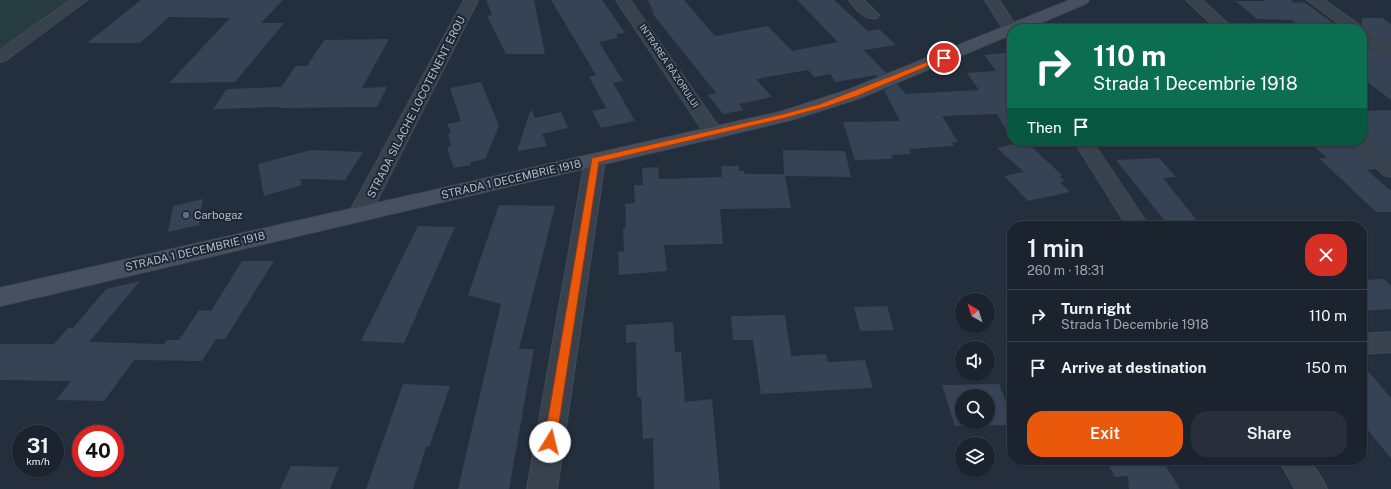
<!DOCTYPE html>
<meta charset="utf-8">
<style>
:root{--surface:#1b232e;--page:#282f3a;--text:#f1f3f6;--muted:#a0a4aa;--line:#39404a;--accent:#ea580c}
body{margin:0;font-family:"Public Sans",sans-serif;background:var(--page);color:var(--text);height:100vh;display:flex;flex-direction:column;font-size:15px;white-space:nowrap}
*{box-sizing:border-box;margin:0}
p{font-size:13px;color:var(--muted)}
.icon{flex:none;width:22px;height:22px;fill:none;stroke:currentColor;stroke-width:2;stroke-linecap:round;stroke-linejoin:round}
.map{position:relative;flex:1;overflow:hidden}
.drawer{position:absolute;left:1007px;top:221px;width:360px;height:244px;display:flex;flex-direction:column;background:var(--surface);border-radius:16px;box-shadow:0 1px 3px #0004,0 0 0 1px var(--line)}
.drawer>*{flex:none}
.banner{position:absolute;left:1007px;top:24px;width:360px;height:122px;border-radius:16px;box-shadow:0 1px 3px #0004,0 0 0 1px var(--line);background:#0b6e4f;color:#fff;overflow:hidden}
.needle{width:26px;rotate:321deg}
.controls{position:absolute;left:955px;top:293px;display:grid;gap:8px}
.controls a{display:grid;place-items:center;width:40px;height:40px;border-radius:50%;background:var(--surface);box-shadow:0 1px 3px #0004,0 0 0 1px var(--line);font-size:20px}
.speed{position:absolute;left:12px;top:425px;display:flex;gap:8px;font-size:20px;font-weight:700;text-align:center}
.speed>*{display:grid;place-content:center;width:52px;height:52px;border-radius:50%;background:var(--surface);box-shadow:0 1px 3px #0004,0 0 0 1px var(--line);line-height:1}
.speed small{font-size:10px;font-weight:400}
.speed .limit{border:6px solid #d22;background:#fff;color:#111}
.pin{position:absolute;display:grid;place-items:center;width:34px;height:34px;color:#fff;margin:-17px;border:2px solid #fff;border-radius:50%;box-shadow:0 1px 4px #0007}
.me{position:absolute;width:44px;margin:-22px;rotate:9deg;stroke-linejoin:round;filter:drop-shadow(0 0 3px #0008)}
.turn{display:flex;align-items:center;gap:14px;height:84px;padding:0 20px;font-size:18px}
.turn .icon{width:52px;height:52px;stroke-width:2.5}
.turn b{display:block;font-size:28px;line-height:34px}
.then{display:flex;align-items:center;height:38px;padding:0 20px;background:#0003;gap:8px;font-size:15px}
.round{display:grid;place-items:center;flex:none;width:42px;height:42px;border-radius:16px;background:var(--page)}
.head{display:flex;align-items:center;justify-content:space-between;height:68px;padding:0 20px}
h1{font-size:24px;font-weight:600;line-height:30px}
.action{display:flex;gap:8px;margin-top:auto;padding:8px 20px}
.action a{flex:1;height:46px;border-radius:16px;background:var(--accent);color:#fff;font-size:16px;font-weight:600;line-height:46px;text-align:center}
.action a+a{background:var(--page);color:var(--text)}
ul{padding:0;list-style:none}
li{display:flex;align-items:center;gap:12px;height:52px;padding:0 20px;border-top:1px solid var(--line)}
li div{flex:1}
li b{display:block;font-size:15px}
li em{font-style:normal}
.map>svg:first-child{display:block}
.green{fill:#263c3f}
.building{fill:#364354;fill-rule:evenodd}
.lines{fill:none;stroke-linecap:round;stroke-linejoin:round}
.minor-casing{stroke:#414a57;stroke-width:2}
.tertiary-casing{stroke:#414a57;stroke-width:2}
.secondary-casing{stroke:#414a57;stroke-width:2}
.minor{fill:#38414e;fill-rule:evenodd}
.tertiary{fill:#38414e;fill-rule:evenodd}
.secondary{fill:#465061;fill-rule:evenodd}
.route{fill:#ea580c;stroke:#983908}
.service-dot{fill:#5c6f8a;stroke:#1d2633;stroke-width:1.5}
.labels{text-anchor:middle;stroke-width:4;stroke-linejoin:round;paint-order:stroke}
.far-street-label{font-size:9px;fill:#b4bcc9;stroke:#1d2633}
.street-label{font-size:11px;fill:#b4bcc9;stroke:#1d2633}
.poi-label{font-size:11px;fill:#b4bcc9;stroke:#1d2633;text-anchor:start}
</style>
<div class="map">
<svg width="1391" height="489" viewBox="0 0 1391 489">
<rect width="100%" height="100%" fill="#242f3e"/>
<!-- green -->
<polygon class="green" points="0,0 73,0 0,49"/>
<!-- building -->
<g class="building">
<polygon points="141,0 283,0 261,23 284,23 235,82 169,83 230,18 169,17 140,43 87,43"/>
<polygon points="486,0 534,0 545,54 506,54 487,16 492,15"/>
<polygon points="551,0 602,0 625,33 616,34 618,38 599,42 623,81 613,83 635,121 601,128 592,111 606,108 589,77 596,75"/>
<polygon points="648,0 684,0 715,36 768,26 792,51 838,42 797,0 834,0 868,31 879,29 896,45 864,50 886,73 877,77 876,75 836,82 830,74 814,77 808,70 756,79 772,97 739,104 743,110 723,114 708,95 716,93 652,13 654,13"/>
<polygon points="1263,0 1291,0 1294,3 1304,2 1341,29 1305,29 1292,20 1257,19 1235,1 1265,1"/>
<polygon points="1362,18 1382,18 1391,24 1391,44 1364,28 1362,25"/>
<polygon points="389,39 362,88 387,87 377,107 279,108 280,107 213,109 227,89 281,87 296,66 307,66 324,40"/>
<polygon points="1362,42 1384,57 1391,59 1391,100 1362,78"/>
<polygon points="1012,52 1012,140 997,114 942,116 958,142 952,142 954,146 909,149 911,154 891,155 893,159 855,160 843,122 900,121 884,90 897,84 906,94 979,90 967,73 996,71 984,55"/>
<polygon points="481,82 499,126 485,159 470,162 471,165 454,168 447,148 451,146 448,134 451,133 447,124 461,121 450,88"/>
<polygon points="531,109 535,118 561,112 568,128 542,134 547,146 517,151"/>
<polygon points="1391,110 1391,159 1362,136 1362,111"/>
<polygon points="1025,141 1062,175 1059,176 1065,181 1060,182 1070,192 1028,201 1004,176 1024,172 997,148"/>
<polygon points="1315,147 1351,147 1376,169 1367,170 1391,191 1391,212 1376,212 1319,158 1327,158"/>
<polygon points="311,150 363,152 345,180 300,179 302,185 264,196 258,164"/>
<polygon points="783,150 845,151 851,177 785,176 791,208 720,209 723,244 664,245 667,271 619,275 618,252 624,251 623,228 626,228 625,204 635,203 634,185 643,185 642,168 658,167 659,179 722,177 721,166 739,166 739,171 744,171 745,174 784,174"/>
<polygon points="1159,158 1176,177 1163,178 1201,226 1169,226 1116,160"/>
<polygon points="203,199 199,225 168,232 173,206"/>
<polygon points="499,205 555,206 519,349 534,349 509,489 458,489 501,304 468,295"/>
<polygon points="418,226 455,227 404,343 361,341"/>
<polygon points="242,261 274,261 225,339 216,339 202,361 134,360 104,401 56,400 71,381 0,380 0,344 54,344 68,328 73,328 106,289 140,281 89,342 164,344 167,340 179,340 199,310 211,311"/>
<polygon points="1384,279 1391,286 1391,309 1362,311 1362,280"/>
<polygon points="887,306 894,330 860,331 854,307"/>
<polygon points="785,315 791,356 826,354 828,362 865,360 873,388 761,394 753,340 733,340 731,316"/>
<polygon points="673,322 675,352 681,352 685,402 712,399 720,489 654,489 653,438 643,439 641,397 637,397 636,342 626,343 626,325"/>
<polygon points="1362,364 1391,398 1391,458 1362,423"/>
<polygon points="403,384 450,386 429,447 426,447 413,489 366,489"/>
<path d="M999,384L1012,418V425L955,426L942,385ZM962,396H988V422H962Z"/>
<polygon points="1106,460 1165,460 1165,465 1180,489 1129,489 1128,476 1115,477"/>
<polygon points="291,466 339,467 330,489 280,489"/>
</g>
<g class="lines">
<!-- minor casing -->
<g class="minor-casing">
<g id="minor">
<polygon points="71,0 87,0 6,60 0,62 0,50"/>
<polygon points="464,0 478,0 371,213 367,218 360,220 353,218 349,213"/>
<polygon points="616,0 630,0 723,133 721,137 714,139 707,137"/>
<path d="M849,0H864L879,15L877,18C866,21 855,9 849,0Z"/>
<polygon points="985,0 999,0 1018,29 1012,29 1012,37 1007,35"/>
<polygon points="1186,0 1202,0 1234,29 1217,29"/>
<polygon points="1307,0 1324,0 1361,26 1363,29 1367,30 1391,46 1391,58 1385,56 1362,40 1362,29 1346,29"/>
<polygon points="1362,137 1391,161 1391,177 1384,175 1347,141 1362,141"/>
<polygon points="1074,141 1092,141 1149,226 1127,226"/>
<polygon points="1391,332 1391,352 1362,354 1362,334"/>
<polygon points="1279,460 1309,460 1322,479 1327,489 1295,489"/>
</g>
</g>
<!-- tertiary casing -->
<g class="tertiary-casing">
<polygon id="tertiary" points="595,154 602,156 605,160 557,489 527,489 585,160 588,156"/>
</g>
<!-- secondary casing -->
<g class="secondary-casing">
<polygon id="secondary" points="1070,0 1089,0 1087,3 1026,29 1012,29 1012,34 860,98 791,120 0,306 0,288 780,112 848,90"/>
</g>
<!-- minor -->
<use href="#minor" class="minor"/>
<!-- tertiary -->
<use href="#tertiary" class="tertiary"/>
<!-- secondary -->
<use href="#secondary" class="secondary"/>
</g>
<!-- route -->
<polygon class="route" points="942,56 947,58 857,96 825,107 785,118 599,162 556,442 554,446 550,447 546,446 544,442 592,158 783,114 820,104"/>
<!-- markers -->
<circle class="service-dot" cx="186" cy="215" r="4"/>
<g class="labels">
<!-- far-street labels -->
<g class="far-street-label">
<text transform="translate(669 66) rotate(56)" y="3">INTRAREA RĂZORULUI</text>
</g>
<!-- street labels -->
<g class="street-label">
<text transform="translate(416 107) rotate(-63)" y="4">STRADA SILACHE LOCOTENENT EROU</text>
<text transform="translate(511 179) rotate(-13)" y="4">STRADA 1 DECEMBRIE 1918</text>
<text transform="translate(195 251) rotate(-13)" y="4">STRADA 1 DECEMBRIE 1918</text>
</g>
<!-- poi labels -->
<g class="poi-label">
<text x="194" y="219">Carbogaz</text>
</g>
</g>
</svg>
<div class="controls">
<a><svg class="needle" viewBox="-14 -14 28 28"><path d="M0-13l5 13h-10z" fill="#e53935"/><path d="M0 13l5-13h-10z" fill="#a0a4aa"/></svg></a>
<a><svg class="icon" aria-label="sound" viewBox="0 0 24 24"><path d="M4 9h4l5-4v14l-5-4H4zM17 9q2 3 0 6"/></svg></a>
<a><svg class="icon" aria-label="search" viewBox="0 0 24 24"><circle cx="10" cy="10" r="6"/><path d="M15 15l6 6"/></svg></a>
<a><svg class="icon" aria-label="layers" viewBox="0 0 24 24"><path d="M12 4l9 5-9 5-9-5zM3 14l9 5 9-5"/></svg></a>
</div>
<div class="speed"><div>31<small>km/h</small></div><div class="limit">40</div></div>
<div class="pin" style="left:944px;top:58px;background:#d93025"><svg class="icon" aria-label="arrive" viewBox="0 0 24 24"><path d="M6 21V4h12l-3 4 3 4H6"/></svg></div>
<svg class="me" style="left:550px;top:442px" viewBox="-20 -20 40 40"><circle r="19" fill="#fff"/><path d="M0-13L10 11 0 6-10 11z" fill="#ea580c"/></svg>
<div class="banner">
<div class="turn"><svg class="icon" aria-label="right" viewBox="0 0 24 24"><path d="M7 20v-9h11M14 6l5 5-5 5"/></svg><div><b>110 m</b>Strada 1 Decembrie 1918</div></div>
<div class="then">Then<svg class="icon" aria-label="arrive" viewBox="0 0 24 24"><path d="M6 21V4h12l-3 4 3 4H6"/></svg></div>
</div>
<section class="drawer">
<div class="head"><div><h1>1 min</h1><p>260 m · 18:31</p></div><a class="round" style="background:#d93025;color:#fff"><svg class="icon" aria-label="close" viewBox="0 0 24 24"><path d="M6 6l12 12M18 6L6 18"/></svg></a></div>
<ul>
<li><svg class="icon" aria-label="right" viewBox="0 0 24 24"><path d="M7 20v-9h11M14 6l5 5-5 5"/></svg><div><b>Turn right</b><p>Strada 1 Decembrie 1918</p></div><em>110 m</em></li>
<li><svg class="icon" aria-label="arrive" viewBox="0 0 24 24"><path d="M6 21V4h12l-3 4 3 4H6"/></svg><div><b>Arrive at destination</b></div><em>150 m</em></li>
</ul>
<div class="action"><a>Exit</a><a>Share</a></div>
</section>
</div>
